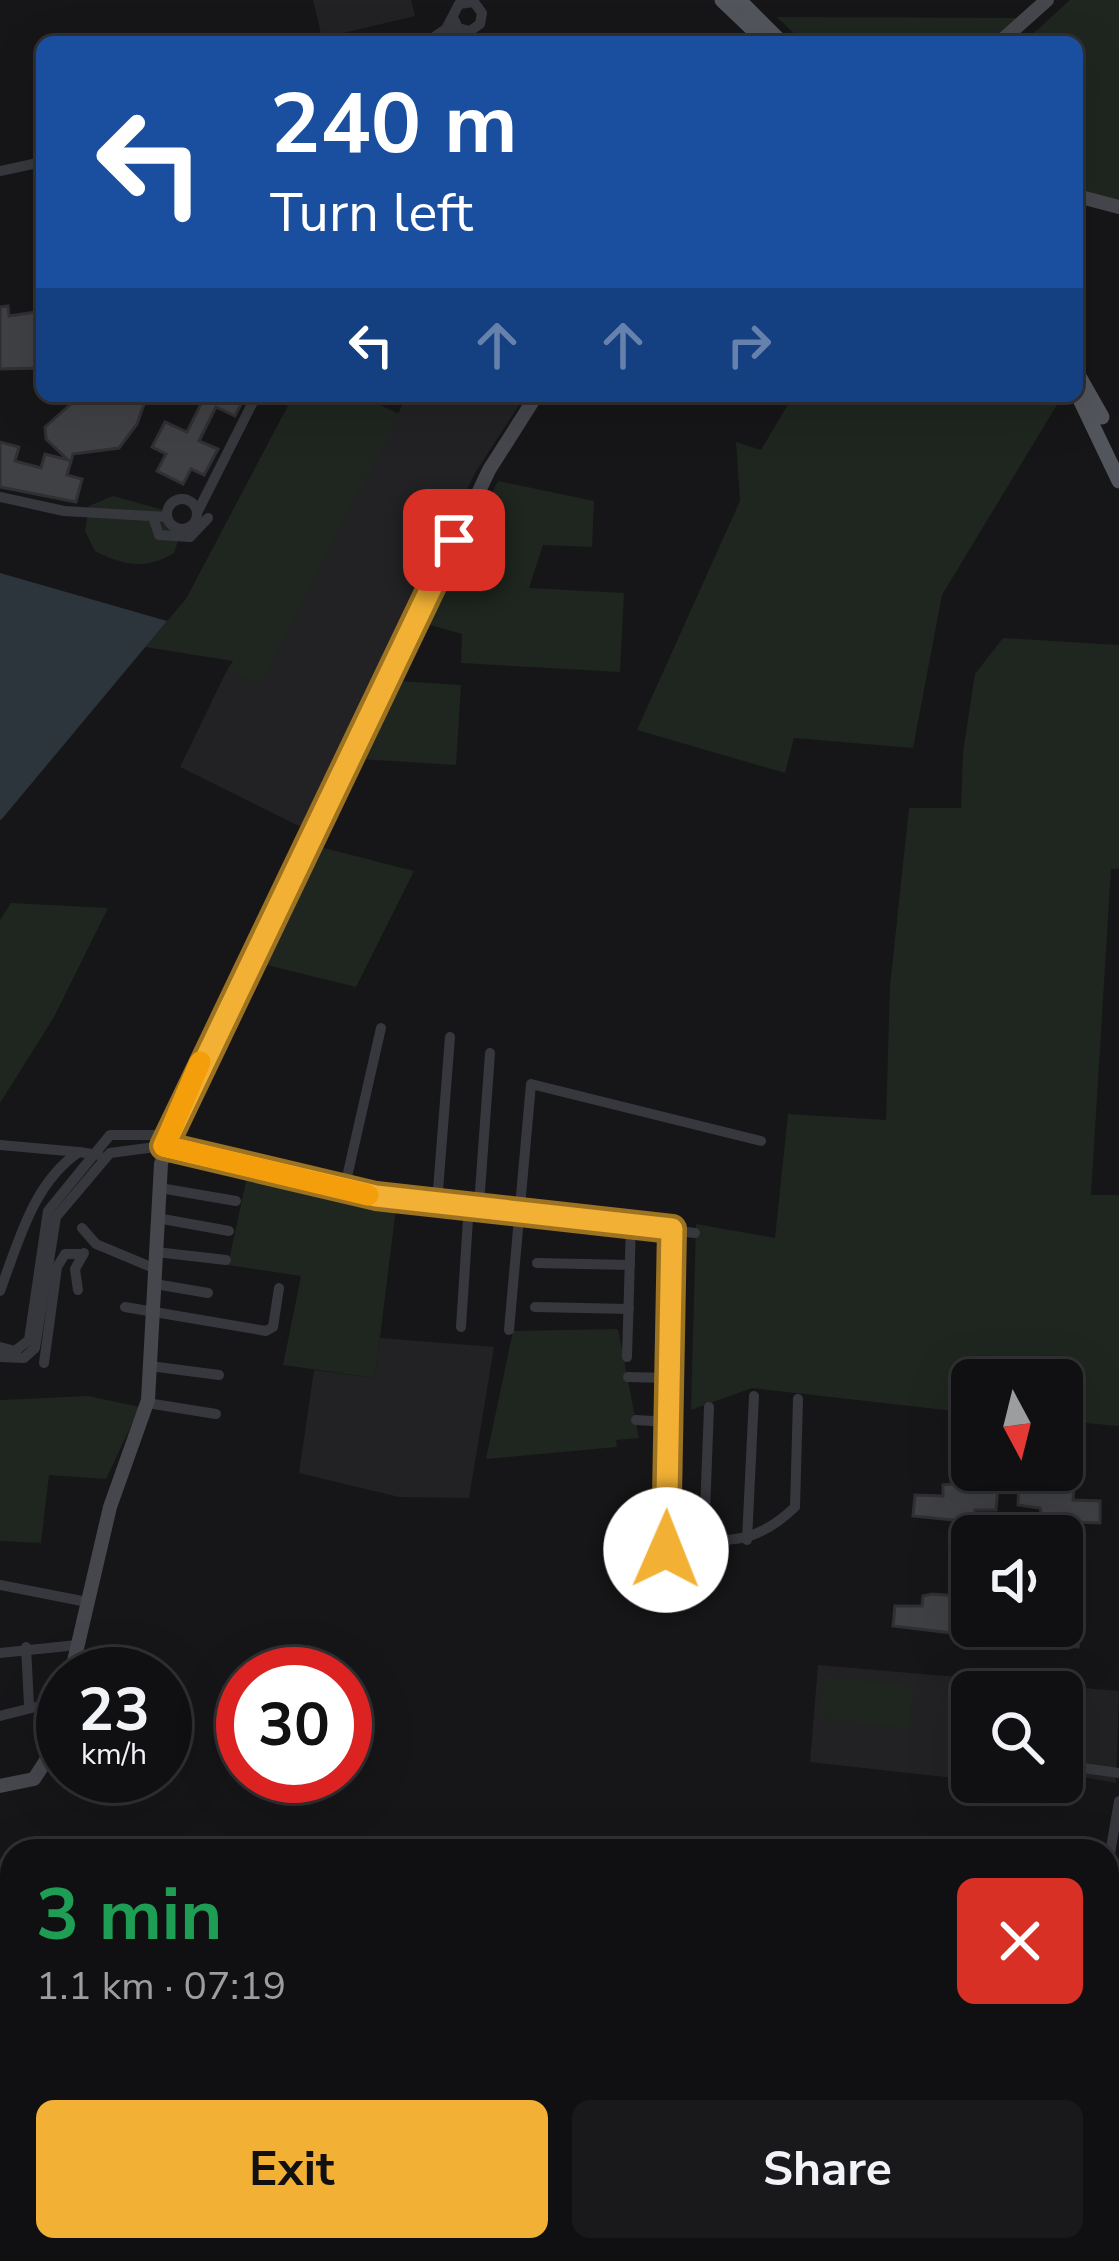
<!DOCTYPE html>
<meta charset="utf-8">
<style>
:root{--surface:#101012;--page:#19191b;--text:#f1f3f6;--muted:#9c9d9f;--line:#303032;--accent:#f2b134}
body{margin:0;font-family:"Nunito Sans",sans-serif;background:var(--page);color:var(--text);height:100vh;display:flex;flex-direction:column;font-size:45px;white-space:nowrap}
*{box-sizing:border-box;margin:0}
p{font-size:39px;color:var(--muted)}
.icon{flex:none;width:66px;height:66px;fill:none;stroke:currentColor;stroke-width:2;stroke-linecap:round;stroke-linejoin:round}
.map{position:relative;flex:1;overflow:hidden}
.side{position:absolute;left:0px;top:1839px;width:1119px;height:423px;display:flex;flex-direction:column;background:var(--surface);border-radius:36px 36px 0 0;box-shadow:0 12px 48px #0002,0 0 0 3px var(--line)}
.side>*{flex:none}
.banner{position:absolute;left:36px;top:36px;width:1047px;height:366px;border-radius:18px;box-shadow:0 12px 48px #0002,0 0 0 3px var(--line);background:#1a4fa0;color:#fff;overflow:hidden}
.needle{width:78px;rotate:173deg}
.buttons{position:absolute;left:951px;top:1359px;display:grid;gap:24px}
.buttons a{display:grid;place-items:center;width:132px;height:132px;border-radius:18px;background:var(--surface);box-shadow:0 12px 48px #0002,0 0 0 3px var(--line);font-size:60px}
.speed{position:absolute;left:36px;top:1647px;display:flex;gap:24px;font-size:60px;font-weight:700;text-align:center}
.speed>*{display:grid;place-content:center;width:156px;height:156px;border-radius:50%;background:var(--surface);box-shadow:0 12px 48px #0002,0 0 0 3px var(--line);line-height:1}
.speed small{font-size:30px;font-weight:400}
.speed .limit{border:18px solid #d22;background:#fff;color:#111}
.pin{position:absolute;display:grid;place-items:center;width:102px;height:102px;color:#fff;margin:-51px;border-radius:24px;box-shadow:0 6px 18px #0006}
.me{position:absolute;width:132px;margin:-66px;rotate:1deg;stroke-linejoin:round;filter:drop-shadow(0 0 9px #0008)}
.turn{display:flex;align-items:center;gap:42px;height:252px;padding:0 36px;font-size:54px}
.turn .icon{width:156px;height:156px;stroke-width:2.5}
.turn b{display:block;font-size:84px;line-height:102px}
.lanes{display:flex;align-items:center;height:114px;padding:0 36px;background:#0003;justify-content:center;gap:60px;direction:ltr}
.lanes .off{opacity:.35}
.round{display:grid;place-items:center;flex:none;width:126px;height:126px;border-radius:18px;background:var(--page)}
.overview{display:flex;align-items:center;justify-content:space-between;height:204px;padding:0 36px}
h1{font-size:72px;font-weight:700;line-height:90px;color:#1e9e55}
.button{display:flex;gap:24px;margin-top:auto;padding:24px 36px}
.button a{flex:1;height:138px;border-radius:18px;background:var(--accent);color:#111;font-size:48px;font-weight:700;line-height:138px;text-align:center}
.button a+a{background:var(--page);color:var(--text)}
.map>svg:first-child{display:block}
.built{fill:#222225}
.green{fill:#1e261f}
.water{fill:#2c353c}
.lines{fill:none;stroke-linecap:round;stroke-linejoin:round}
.stream{stroke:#2c353c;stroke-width:3}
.building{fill:#404145;stroke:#303034;stroke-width:3}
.street{stroke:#37383d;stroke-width:10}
.secondary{stroke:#45474d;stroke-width:14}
.primary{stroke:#53555c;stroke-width:15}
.route-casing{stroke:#9d7322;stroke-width:30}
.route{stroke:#f2b134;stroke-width:21}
.slow{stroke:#f59e0b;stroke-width:21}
</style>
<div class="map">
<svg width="1119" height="2261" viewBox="0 0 1119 2261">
<rect width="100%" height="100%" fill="#161618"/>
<!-- built -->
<g class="built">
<polygon points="313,0 411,0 415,16 322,38"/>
<polygon points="407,396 525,396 475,473 305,829 180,767 227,670 259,685"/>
<polygon points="380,1338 494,1347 469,1498 399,1497 299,1473 314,1370 375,1378"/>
<polygon points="818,1665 1119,1691 1116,1783 1062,1773 1062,1692 972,1692 972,1780 810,1762"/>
</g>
<!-- green -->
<g class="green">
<polygon points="1070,0 1119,0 1119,200 1077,189 1077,42 1024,42"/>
<polygon points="777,17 1018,18 991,42 803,42"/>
<polygon points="293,396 361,396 399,414 259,686 227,670 233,661 145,647 186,599"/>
<polygon points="793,396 1061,398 942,595 913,748 794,738 785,773 637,730 740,501 736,442 761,450"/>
<polygon points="498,481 594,501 592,547 543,545 529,588 624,593 620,672 461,663 462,634 427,624"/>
<path d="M113,496L167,511L181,531L174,553C145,570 125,566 95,551L85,531L89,506Z"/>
<polygon points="1003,638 1119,645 1119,869 1111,869 1091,1195 1119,1195 1119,1426 1062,1421 1062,1380 972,1380 972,1413 752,1388 691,1410 696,1224 775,1238 788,1114 886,1120 890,986 909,808 961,808 963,752 975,674"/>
<polygon points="398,681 461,685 456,765 360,759"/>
<polygon points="316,846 414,871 356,987 259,963"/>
<polygon points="11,903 108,908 54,1017 0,1103 0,920"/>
<polygon points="248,1172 396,1208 375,1378 283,1365 301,1276 228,1265"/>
<polygon points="618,1329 639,1438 616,1440 617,1447 486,1459 513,1331"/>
<polygon points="88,1396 140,1407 106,1479 49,1475 41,1543 0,1541 0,1400"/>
<polygon points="824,1676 914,1686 909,1729 819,1718"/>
</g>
<!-- water -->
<g class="water">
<polygon points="0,573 167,621 1,820 0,819"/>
<polygon points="305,2250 509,2250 506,2261 317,2261"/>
</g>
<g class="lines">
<!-- stream -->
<g class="stream">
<polyline points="1107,2009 1119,2022"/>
<polyline points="0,2092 12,2094"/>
</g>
</g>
<!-- building -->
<g class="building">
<polygon points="8,306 9,316 42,311 42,368 0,369 0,307"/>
<polygon points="80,396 147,396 137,424 119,448 73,454 67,475 82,479 76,502 0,487 0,442 19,447 15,461 41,468 45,454 68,460 46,439 45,427"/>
<polygon points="185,396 245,396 235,416 216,407 199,441 218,449 204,475 191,469 183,484 157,471 166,454 152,447 165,422 187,432 201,404"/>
<polygon points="1042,1483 1074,1487 1073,1500 1100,1501 1100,1523 1043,1521 1040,1508 1018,1505 1019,1484"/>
<polygon points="952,1484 998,1488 996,1510 975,1510 972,1522 913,1516 915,1495 943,1496 943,1485"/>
<polygon points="932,1594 972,1597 972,1622 955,1620 952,1633 893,1626 895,1606 922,1606 923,1596"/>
<polygon points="1066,1623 1080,1626 1078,1647 1017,1642 1018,1626"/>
</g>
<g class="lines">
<!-- street -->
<g class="street">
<polyline points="427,42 446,29 459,4 474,2 482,13 480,24 470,31 458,28 453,17"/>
<polyline points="445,42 458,28"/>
<polyline points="0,171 42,162"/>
<polyline points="0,497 64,511 167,517"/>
<circle cx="182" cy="514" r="15"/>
<polyline points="197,513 256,396"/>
<polyline points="154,520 159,535 190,537 208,518"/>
<polyline points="0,1145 79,1152"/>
<polyline points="160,1188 236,1201"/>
<polyline points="344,1190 381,1028"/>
<polyline points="437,1203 450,1037"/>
<polyline points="479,1205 490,1053"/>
<polyline points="157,1218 229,1231"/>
<polyline points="82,1228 96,1244 156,1269"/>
<polyline points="156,1252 226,1260"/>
<polyline points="537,1263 630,1265"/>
<polyline points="155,1284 208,1293"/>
<polyline points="78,1290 75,1269 84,1253"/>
<path d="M0,1291C19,1241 33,1183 79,1152L99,1155"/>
<polyline points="125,1307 266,1331 273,1327 279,1288"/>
<polyline points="535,1307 629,1309"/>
<polyline points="461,1327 469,1204"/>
<polyline points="509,1330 531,1084 761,1141"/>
<polyline points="0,1347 15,1351 29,1340 48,1211 110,1135 167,1135"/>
<polyline points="0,1357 24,1358 35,1348 56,1217 110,1153 163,1146 375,1196 695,1233"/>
<polyline points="627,1357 631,1223"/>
<polyline points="44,1363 57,1267 65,1254 83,1254"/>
<polyline points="150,1366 219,1375"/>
<polyline points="628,1377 669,1378"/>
<polyline points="147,1403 216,1414"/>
<polyline points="636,1420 669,1422"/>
<path d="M666,1538C724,1540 751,1549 795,1507L798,1399"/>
<polyline points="704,1539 709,1407"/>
<polyline points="747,1540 754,1396"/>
<polyline points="0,1585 87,1602"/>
<polyline points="670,1594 672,1229"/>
<polyline points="26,1647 29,1705"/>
<polyline points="0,1653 77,1645"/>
<polyline points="0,1716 63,1700"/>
<polyline points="959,1749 972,1751"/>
<polyline points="1062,1765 1119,1773"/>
<polyline points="1107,1871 1119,1801"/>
<polyline points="1107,1944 1119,1946"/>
<polyline points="0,1949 12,1949"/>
</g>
<!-- secondary -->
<g class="secondary">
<polyline points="1000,42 1047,0"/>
<polyline points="1077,196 1119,207"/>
<polyline points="71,1674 110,1507 148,1400 161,1164 174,1115 358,748 489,470 536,396"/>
<polyline points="0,1786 34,1779 56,1745 63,1718"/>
<polyline points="0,2101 12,2110"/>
<polyline points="261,2250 274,2261"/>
</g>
<!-- primary -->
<g class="primary">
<polyline points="722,0 766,42"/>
<polyline points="739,0 781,42"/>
<polyline points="1077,373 1102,417"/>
<polyline points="1077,393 1119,481"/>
</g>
</g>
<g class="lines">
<!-- route casing -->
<g class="route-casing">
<polyline id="route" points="454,540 164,1146 376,1196 672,1229 666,1550"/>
</g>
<!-- route -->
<use href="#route" class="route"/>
<!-- slow -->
<polyline class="slow" points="200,1062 164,1146 368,1195"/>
</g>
</svg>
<div class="buttons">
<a><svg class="needle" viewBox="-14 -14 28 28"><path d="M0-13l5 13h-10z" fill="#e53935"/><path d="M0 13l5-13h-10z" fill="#9c9d9f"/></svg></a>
<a><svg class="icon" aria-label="sound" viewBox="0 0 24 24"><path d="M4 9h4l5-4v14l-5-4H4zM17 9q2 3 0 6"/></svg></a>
<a><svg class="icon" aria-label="search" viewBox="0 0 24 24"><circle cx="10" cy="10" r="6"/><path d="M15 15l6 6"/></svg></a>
</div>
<div class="speed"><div>23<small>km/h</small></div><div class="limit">30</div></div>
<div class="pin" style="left:454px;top:540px;background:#d93025"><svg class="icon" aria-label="arrive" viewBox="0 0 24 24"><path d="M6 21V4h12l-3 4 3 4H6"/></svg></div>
<svg class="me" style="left:666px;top:1550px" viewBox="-20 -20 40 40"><circle r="19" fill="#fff"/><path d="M0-13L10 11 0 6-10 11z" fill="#f2b134"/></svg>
<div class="banner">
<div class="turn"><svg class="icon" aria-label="left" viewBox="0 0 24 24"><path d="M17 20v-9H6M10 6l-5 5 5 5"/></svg><div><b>240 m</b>Turn left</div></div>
<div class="lanes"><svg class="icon" aria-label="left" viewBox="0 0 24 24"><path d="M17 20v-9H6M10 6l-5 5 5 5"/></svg><svg class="icon off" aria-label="ahead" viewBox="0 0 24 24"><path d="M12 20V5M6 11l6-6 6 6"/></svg><svg class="icon off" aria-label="ahead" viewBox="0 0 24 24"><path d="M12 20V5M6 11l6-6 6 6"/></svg><svg class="icon off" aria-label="right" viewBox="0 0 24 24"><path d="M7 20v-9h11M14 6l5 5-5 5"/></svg></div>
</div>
<section class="side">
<div class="overview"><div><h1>3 min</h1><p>1.1 km · 07:19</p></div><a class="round" style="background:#d93025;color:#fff"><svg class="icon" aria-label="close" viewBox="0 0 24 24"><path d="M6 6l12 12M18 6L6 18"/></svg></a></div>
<div class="button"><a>Exit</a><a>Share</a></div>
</section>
</div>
